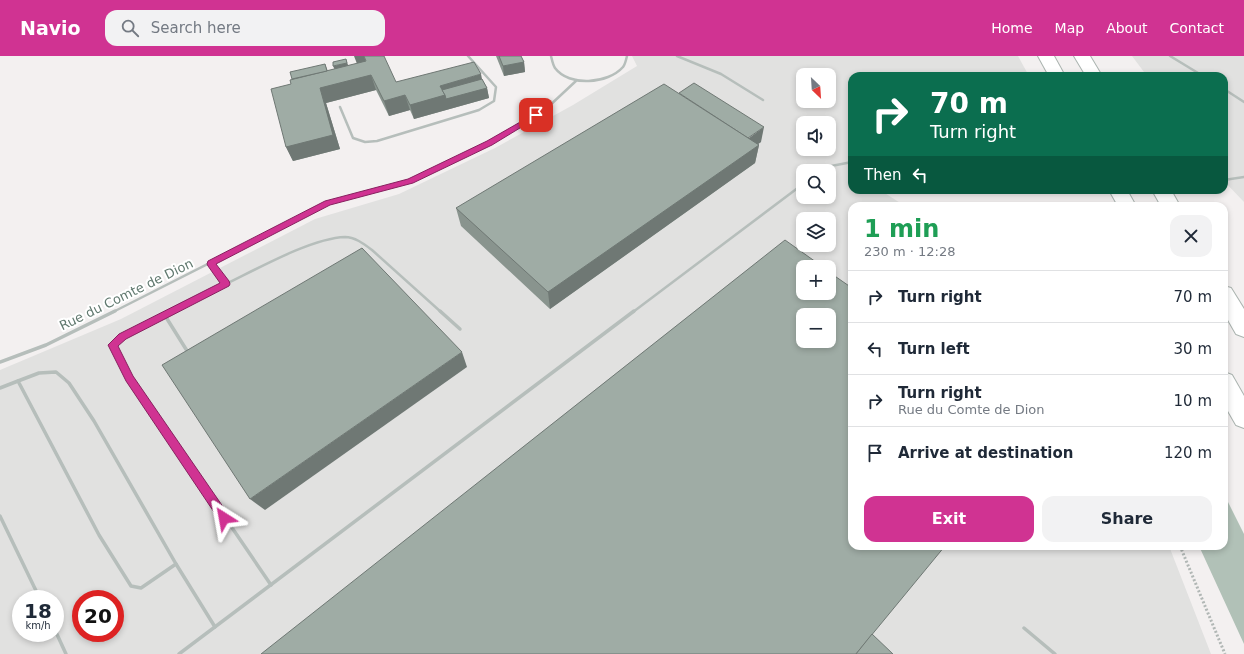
<!DOCTYPE html>
<meta charset="utf-8">
<style>
:root{--surface:#fff;--page:#f2f2f3;--text:#1f2937;--muted:#747a83;--line:#e0e1e3;--accent:#d03392}
body{margin:0;font-family:"DejaVu Sans",sans-serif;background:var(--page);color:var(--text);height:100vh;display:flex;flex-direction:column;font-size:15px;white-space:nowrap}
*{box-sizing:border-box;margin:0}
p{font-size:13px;color:var(--muted)}
.icon{flex:none;width:22px;height:22px;fill:none;stroke:currentColor;stroke-width:2;stroke-linecap:round;stroke-linejoin:round}
.map{position:relative;flex:1;overflow:hidden}
.side{position:absolute;left:848px;top:146px;width:380px;height:348px;display:flex;flex-direction:column;background:var(--surface);border-radius:12px;box-shadow:0 2px 6px #0003}
.side>*{flex:none}
.guide{position:absolute;left:848px;top:16px;width:380px;height:122px;border-radius:12px;box-shadow:0 2px 6px #0003;background:#0b6e4f;color:#fff;overflow:hidden}
.needle{width:26px;rotate:155deg}
.fabs{position:absolute;left:796px;top:12px;display:grid;gap:8px}
.fabs a{display:grid;place-items:center;width:40px;height:40px;border-radius:8px;background:var(--surface);box-shadow:0 2px 6px #0003;font-size:20px}
.speed{position:absolute;left:12px;top:534px;display:flex;gap:8px;font-size:20px;font-weight:700;text-align:center}
.speed>*{display:grid;place-content:center;width:52px;height:52px;border-radius:50%;background:var(--surface);box-shadow:0 2px 6px #0003;line-height:1}
.speed small{font-size:10px;font-weight:400}
.speed .limit{border:6px solid #d22;background:#fff;color:#111}
.pin{position:absolute;display:grid;place-items:center;width:34px;height:34px;color:#fff;margin:-17px;border-radius:8px;box-shadow:0 2px 6px #0006}
.me{position:absolute;width:44px;margin:-22px;rotate:326deg;stroke-linejoin:round;filter:drop-shadow(0 0 3px #0008)}
.turn{display:flex;align-items:center;gap:14px;height:84px;padding:0 16px;font-size:18px}
.turn .icon{width:52px;height:52px;stroke-width:2.5}
.turn b{display:block;font-size:28px;line-height:34px}
.then{display:flex;align-items:center;height:38px;padding:0 16px;background:#0003;gap:8px;font-size:15px}
.round{display:grid;place-items:center;flex:none;width:42px;height:42px;border-radius:12px;background:var(--page)}
.headline{display:flex;align-items:center;justify-content:space-between;height:68px;padding:0 16px}
h1{font-size:24px;font-weight:700;line-height:30px;color:#1e9e55}
.primary-button{display:flex;gap:8px;margin-top:auto;padding:8px 16px}
.primary-button a{flex:1;height:46px;border-radius:12px;background:var(--accent);color:#fff;font-size:16px;font-weight:700;line-height:46px;text-align:center}
.primary-button a+a{background:var(--page);color:var(--text)}
ul{padding:0;list-style:none}
li{display:flex;align-items:center;gap:12px;height:52px;padding:0 16px;border-top:1px solid var(--line)}
li div{flex:1}
li b{display:block;font-size:15px}
li em{font-style:normal}
header{display:flex;align-items:center;gap:24px;box-sizing:border-box;height:56px;padding:0 20px;background:var(--accent);color:#fff}
header strong{font-size:19px}
nav{display:flex;gap:22px;margin-inline-start:auto;font-size:14px}
.search{width:280px;height:36px;background:var(--page);display:flex;align-items:center;gap:10px;box-sizing:border-box;padding:0 14px;border-radius:12px;color:var(--muted);font-size:15px}
.map>svg:first-child{display:block}
.built{fill:#e1e1e0;fill-rule:evenodd}
.water{fill:#b1c1b7}
.lines{fill:none;stroke-linecap:round;stroke-linejoin:round}
.primary-casing{stroke:#aab3af;stroke-width:2}
.path{stroke:#b1b7b5;stroke-width:3;stroke-dasharray:2 2;stroke-linecap:butt}
.service-far1{stroke:#b6bebb;stroke-width:2.5}
.service{stroke:#b6bebb;stroke-width:3.5}
.primary{fill:#fff;fill-rule:evenodd}
.wall{fill:#89948e}
.shaded-wall{fill:#6f7874}
.building{fill:#9faca5;stroke:#6f7874;fill-rule:evenodd}
.route{fill:#d03392;stroke:#87215f}
.labels{text-anchor:middle;stroke-width:4;stroke-linejoin:round;paint-order:stroke}
.street-label{font-size:13px;fill:#61796f;stroke:#fff}
</style>
<header>
<strong>Navio</strong>
<div class="search"><svg class="icon" aria-label="search" viewBox="0 0 24 24"><circle cx="10" cy="10" r="6"/><path d="M15 15l6 6"/></svg>Search here</div>
<nav><a>Home</a><a>Map</a><a>About</a><a>Contact</a></nav>
</header>
<div class="map">
<svg width="1244" height="598" viewBox="0 0 1244 598">
<rect width="100%" height="100%" fill="#f3f0f0"/>
<!-- built -->
<g class="built">
<path d="M632,0H1018L1029,20H852V134H880L905,150H852V490H1169L1211,598H0V314L121,263L315,163L399,138L495,92L573,49L637,10ZM803,19H829V45H803ZM803,67H829V93H803ZM803,115H829V141H803ZM803,163H829V189H803ZM803,211H829V237H803ZM803,259H829V285H803ZM21,543H55V577H21ZM81,543H115V577H81Z"/>
<polygon points="1132,0 1244,0 1244,146 1224,125 1224,20 1147,20"/>
</g>
<!-- water -->
<polygon class="water" points="1224,438 1244,478 1244,588 1199,490 1224,490"/>
<g class="lines">
<!-- primary casing -->
<g class="primary-casing">
<g id="primary">
<polygon points="1038,0 1054,0 1065,20 1049,20"/>
<polygon points="1074,0 1090,0 1102,20 1086,20"/>
<polygon points="1109,134 1127,134 1136,150 1118,150"/>
<polygon points="1152,134 1171,134 1180,150 1161,150"/>
<polygon points="1224,230 1231,232 1244,253 1244,281 1236,278 1224,257"/>
<polygon points="1224,316 1232,319 1244,340 1244,372 1236,369 1224,348"/>
</g>
</g>
<!-- path -->
<polyline class="path" points="1180,490 1225,598"/>
<!-- service-far1 -->
<g class="service-far1">
<path d="M551,0C552,4 553,9 555,12C569,31 608,28 623,11C625,9 626,4 627,0"/>
<polyline points="677,0 721,18 763,44"/>
<polyline points="1170,0 1203,20"/>
<polyline points="1224,33 1244,46"/>
<polyline points="340,51 353,82 365,86 377,85 479,54 494,45 496,31 468,0"/>
<polyline points="821,115 826,111 852,106"/>
<polyline points="1224,124 1244,121"/>
<path d="M211,208L226,228C257,213 312,182 345,181C355,181 364,188 372,194L441,256"/>
<polyline points="113,256 328,147 410,126 490,87 547,52 577,24"/>
<polyline points="170,256 226,228"/>
<polyline points="633,256 803,128"/>
</g>
<!-- service -->
<g class="service">
<polyline points="172,255 123,280 113,289 130,322 271,529"/>
<polyline points="440,255 460,273"/>
<polyline points="164,258 189,298"/>
<polyline points="0,306 46,289 115,255"/>
<polygon points="56,316 69,327 94,365 176,508 141,532 131,530 99,479 18,325 39,317"/>
<polyline points="0,332 18,325"/>
<polyline points="0,460 40,543"/>
<polyline points="176,508 215,571"/>
<polyline points="1024,572 1055,598"/>
<polyline points="55,574 66,598"/>
<polyline points="179,598 634,255"/>
</g>
<!-- primary -->
<use href="#primary" class="primary"/>
</g>
<!-- wall -->
<g class="wall">
<polygon points="496,0 521,0 524,6 525,16 504,20"/>
<polygon points="346,3 348,9 396,26 482,23 487,32 489,42 414,63 410,54 389,60 376,34 326,47 340,93 293,105 286,91 292,23 325,8 327,15 334,13"/>
<polygon points="761,86 758,88 759,89 755,107 550,253 461,170 456,152"/>
</g>
<!-- shaded-wall -->
<g class="shaded-wall">
<polygon points="354,0 364,0 368,11 359,13"/>
<polygon points="524,6 525,16 504,20 503,10"/>
<polygon points="347,7 349,12 336,16 333,10"/>
<polygon points="325,8 329,18 371,19 376,34 326,47 340,93 293,105 286,91"/>
<polygon points="481,18 484,33 487,32 489,42 414,63 410,49 440,30"/>
<polygon points="405,39 410,54 389,60 384,45"/>
<polygon points="764,71 761,86 742,99 745,85"/>
<polygon points="759,89 755,107 550,253 548,236"/>
<polygon points="462,296 467,311 265,454 250,443"/>
</g>
<!-- building -->
<g class="building">
<polygon points="364,0 384,0 396,26 474,6 481,18 440,30 445,39 410,49 405,39 384,45 371,19 320,32 333,79 286,91 271,33 291,28 290,24 366,5"/>
<polygon points="499,0 521,0 524,6 503,10"/>
<polygon points="346,3 347,7 333,10 333,6"/>
<polygon points="325,8 327,15 292,23 290,16"/>
<polygon points="482,23 487,32 446,43 445,39 442,34"/>
<polygon points="694,27 764,71 748,82 679,37"/>
<polygon points="664,28 759,89 548,236 456,152"/>
<path d="M785,184L823,211H803V237H829V216L852,232V490H945L856,598H261ZM803,259H829V285H803Z"/>
<polygon points="362,192 462,296 250,443 162,309"/>
<polygon points="872,578 893,598 856,598"/>
</g>
<!-- route -->
<polygon class="route" points="536,57 539,59 538,61 492,89 413,127 330,149 216,208 229,225 230,228 229,230 126,283 118,290 133,320 228,458 229,462 228,465 224,467 220,465 126,325 108,289 119,278 220,227 208,210 207,208 208,205 325,145 408,123 487,85"/>
<g class="labels">
<!-- street labels -->
<g class="street-label">
<text transform="translate(126 238) rotate(-26)" y="5">Rue du Comte de Dion</text>
</g>
</g>
</svg>
<div class="fabs">
<a><svg class="needle" viewBox="-14 -14 28 28"><path d="M0-13l5 13h-10z" fill="#e53935"/><path d="M0 13l5-13h-10z" fill="#747a83"/></svg></a>
<a><svg class="icon" aria-label="sound" viewBox="0 0 24 24"><path d="M4 9h4l5-4v14l-5-4H4zM17 9q2 3 0 6"/></svg></a>
<a><svg class="icon" aria-label="search" viewBox="0 0 24 24"><circle cx="10" cy="10" r="6"/><path d="M15 15l6 6"/></svg></a>
<a><svg class="icon" aria-label="layers" viewBox="0 0 24 24"><path d="M12 4l9 5-9 5-9-5zM3 14l9 5 9-5"/></svg></a>
<a>+</a>
<a>−</a>
</div>
<div class="speed"><div>18<small>km/h</small></div><div class="limit">20</div></div>
<div class="pin" style="left:536px;top:59px;background:#d93025"><svg class="icon" aria-label="arrive" viewBox="0 0 24 24"><path d="M6 21V4h12l-3 4 3 4H6"/></svg></div>
<svg class="me" style="left:224px;top:462px" viewBox="-20 -20 40 40"><path d="M0-17L14 15 0 8-14 15z" fill="#d03392" stroke="#fff" stroke-width="4"/></svg>
<div class="guide">
<div class="turn"><svg class="icon" aria-label="right" viewBox="0 0 24 24"><path d="M7 20v-9h11M14 6l5 5-5 5"/></svg><div><b>70 m</b>Turn right</div></div>
<div class="then">Then<svg class="icon" aria-label="left" viewBox="0 0 24 24"><path d="M17 20v-9H6M10 6l-5 5 5 5"/></svg></div>
</div>
<section class="side">
<div class="headline"><div><h1>1 min</h1><p>230 m · 12:28</p></div><a class="round"><svg class="icon" aria-label="close" viewBox="0 0 24 24"><path d="M6 6l12 12M18 6L6 18"/></svg></a></div>
<ul>
<li><svg class="icon" aria-label="right" viewBox="0 0 24 24"><path d="M7 20v-9h11M14 6l5 5-5 5"/></svg><div><b>Turn right</b></div><em>70 m</em></li>
<li><svg class="icon" aria-label="left" viewBox="0 0 24 24"><path d="M17 20v-9H6M10 6l-5 5 5 5"/></svg><div><b>Turn left</b></div><em>30 m</em></li>
<li><svg class="icon" aria-label="right" viewBox="0 0 24 24"><path d="M7 20v-9h11M14 6l5 5-5 5"/></svg><div><b>Turn right</b><p>Rue du Comte de Dion</p></div><em>10 m</em></li>
<li><svg class="icon" aria-label="arrive" viewBox="0 0 24 24"><path d="M6 21V4h12l-3 4 3 4H6"/></svg><div><b>Arrive at destination</b></div><em>120 m</em></li>
</ul>
<div class="primary-button"><a>Exit</a><a>Share</a></div>
</section>
</div>
